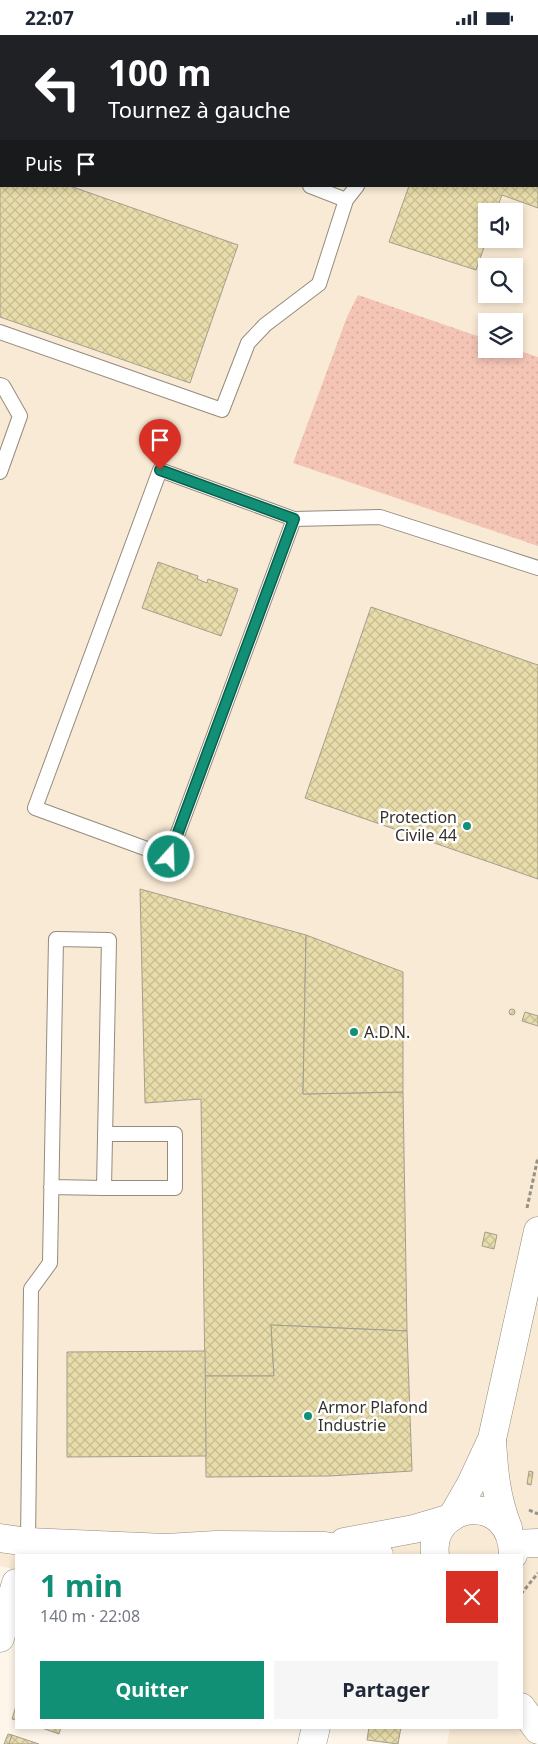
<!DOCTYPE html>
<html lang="fr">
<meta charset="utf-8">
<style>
:root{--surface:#fff;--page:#f6f6f7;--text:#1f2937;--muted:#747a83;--accent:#119076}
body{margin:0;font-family:"Noto Sans",sans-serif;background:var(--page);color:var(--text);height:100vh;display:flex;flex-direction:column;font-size:19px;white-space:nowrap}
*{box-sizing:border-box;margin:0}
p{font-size:16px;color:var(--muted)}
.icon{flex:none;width:28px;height:28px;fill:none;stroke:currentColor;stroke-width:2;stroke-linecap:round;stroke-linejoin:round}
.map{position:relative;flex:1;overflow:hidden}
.sheet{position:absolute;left:15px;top:1519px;width:508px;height:175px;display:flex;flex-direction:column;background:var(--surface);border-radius:0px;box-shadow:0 2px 8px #0003}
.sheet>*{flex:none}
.guide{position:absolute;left:0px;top:0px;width:539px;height:152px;box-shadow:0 2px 8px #0003;background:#202124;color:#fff;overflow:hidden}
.fabs{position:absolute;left:478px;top:168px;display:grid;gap:10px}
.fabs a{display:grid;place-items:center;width:45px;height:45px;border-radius:0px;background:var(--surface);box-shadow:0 2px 8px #0003;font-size:25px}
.pin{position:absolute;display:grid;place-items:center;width:42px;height:42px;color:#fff;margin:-51px -21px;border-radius:50% 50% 50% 0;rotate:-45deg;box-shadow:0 0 5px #0007}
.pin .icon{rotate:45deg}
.me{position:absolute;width:55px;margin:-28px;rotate:20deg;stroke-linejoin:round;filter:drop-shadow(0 0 4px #0008)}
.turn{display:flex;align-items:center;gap:18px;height:105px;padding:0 25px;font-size:22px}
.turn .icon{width:65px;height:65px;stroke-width:2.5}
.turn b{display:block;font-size:35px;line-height:42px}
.then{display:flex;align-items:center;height:48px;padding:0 25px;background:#0003;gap:10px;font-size:19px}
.round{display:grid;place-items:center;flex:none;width:52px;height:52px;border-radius:0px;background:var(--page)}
.headline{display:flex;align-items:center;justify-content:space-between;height:85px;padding:0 25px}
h1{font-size:30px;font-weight:700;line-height:38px;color:var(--accent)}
.button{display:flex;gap:10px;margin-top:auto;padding:10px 25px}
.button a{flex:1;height:58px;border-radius:0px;background:var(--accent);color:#fff;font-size:20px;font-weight:700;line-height:58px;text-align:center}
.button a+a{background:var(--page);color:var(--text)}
.status{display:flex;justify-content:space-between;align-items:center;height:35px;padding:0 25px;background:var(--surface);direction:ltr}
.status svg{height:14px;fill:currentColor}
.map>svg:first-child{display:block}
.built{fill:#f9ead5;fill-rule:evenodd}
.grass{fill:url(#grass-dots)}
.building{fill:url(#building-cross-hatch);stroke:#a29f8f}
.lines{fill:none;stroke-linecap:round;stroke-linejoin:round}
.lane-casing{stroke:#948b7e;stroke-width:16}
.street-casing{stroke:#948b7e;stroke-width:29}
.path{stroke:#979188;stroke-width:3;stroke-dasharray:4 2.5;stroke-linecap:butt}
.lane{stroke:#fff;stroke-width:14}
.street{stroke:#fff;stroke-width:28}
.route-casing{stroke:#0b5e4d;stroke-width:12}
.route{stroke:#119076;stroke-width:9}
.poi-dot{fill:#119076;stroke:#fff;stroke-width:2}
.labels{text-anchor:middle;stroke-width:5;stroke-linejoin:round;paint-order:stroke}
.poi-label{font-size:16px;fill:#35312b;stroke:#fff;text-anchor:start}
</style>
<div class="status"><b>22:07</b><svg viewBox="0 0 49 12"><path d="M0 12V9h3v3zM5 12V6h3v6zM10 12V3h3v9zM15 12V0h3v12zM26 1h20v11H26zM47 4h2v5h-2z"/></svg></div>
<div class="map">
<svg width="538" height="1709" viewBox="0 0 538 1709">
<defs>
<pattern id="grass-dots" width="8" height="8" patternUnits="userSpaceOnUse" patternTransform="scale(1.25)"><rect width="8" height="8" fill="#f4c4b5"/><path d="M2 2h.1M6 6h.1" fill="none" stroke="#d2a99c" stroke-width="1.8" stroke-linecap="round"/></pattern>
<pattern id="building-cross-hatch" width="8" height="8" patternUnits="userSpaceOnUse" patternTransform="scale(1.25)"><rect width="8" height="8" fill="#e8dcaa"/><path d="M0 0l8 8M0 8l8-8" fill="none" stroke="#c8bd92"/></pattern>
</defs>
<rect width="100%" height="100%" fill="#fef6ea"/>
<!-- built -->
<path class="built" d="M0,0H538V1709H447L450,1693L521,1692V1520H16V1535L0,1531ZM1,1H538V151H1ZM486,176H514V204H486ZM486,231H514V259H486ZM486,286H514V314H486Z"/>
<!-- grass -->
<polygon class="grass" points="358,260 486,304 486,314 514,314 538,322 538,511 293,428 347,282"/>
<!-- building -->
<g class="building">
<polygon points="206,0 383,0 387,1 206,1"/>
<polygon points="463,0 538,0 538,173 502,160 496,176 486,176 487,204 476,235 389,207 409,151 538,151 538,1"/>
<polygon points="0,127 1,151 70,151 238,210 190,348 0,282"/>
<polygon points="158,527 198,541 197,544 207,548 208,544 238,554 221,601 142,573"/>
<polygon points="371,572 538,630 538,844 305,763"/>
<polygon points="140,854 306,900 303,1059 403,1057 407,1296 271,1290 274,1341 205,1341 201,1064 145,1068"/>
<polygon points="306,900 403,937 403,1057 303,1059"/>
<circle cx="512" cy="977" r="3"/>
<polygon points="525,977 538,981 538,991 522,986"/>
<polygon points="485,1197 497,1200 494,1214 482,1211"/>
<polygon points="271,1290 407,1296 412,1436 329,1441 206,1442 205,1341 274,1341"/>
<polygon points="205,1316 206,1421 67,1422 67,1317"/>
<polygon points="529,1436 533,1437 531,1450 527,1449"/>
<polygon points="16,1671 16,1685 12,1684"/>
<polygon points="39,1692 61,1692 59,1699"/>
<polygon points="369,1692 401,1692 398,1709 367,1705"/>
<polygon points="8,1699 12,1700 9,1709 4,1709"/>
<polygon points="12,1700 39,1709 9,1709"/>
</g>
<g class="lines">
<!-- lane casing -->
<g class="lane-casing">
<g id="lane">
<polyline points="421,1 422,0"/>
<polyline points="0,37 1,37"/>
<polyline points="310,151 346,165"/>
<polyline points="0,297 222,375 248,308 265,290 319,249 346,165 357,151"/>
<polyline points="0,350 3,351 20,381 0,437"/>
<polyline points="294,484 169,822 35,773 160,435 294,484 380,482 538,533"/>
<polyline points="104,1153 175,1153 175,1099 105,1099"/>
<polyline points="28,1507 31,1254 50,1228 56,904 109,905 104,1153 51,1152"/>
</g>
</g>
<!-- street casing -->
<g class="street-casing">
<g id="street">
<path d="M492,1406C494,1437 496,1463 508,1493"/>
<polyline points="452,1482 471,1449 492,1404 538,1196"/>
<polyline points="0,1503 28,1507 166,1513 216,1510 325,1511 379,1520"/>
<polyline points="344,1507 414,1494 448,1484"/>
<polyline points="513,1509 538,1508"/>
<path d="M435,1520C428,1467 512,1454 513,1520"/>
<polyline points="0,1603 16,1548"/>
<polyline points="521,1672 538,1695"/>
<polyline points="312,1709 316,1692"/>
</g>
</g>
<!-- path -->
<g class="path">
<polyline points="527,1173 538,1122"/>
<polyline points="529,1475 538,1479"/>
<polyline points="521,1559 538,1538"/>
</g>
<!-- lane -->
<use href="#lane" class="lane"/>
<!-- street -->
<use href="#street" class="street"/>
</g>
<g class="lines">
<!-- route casing -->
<g class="route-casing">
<polyline id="route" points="160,435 294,484 169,822"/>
</g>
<!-- route -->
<use href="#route" class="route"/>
</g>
<!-- markers -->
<g class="poi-dot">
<circle cx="467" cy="791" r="5"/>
<circle cx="354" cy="997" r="5"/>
<circle cx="308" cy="1381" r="5"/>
</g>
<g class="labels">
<!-- poi labels -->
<g class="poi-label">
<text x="457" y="788" text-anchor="end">Protection<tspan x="457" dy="18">Civile 44</tspan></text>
<text x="364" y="1003">A.D.N.</text>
<text x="318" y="1378">Armor Plafond<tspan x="318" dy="18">Industrie</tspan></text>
</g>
</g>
</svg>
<div class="fabs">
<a><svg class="icon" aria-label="sound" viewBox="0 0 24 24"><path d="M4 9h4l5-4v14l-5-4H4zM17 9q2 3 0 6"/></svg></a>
<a><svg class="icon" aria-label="search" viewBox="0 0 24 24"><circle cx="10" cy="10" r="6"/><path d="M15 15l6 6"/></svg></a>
<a><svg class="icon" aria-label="layers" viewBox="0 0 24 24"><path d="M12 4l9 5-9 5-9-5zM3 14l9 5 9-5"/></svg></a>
</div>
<div class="pin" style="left:160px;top:435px;background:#d93025"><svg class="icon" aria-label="arrive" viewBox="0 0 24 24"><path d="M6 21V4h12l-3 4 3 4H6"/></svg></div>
<svg class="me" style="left:169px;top:822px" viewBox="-20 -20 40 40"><circle r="17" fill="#119076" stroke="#fff" stroke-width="3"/><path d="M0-11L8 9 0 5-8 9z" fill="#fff"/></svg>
<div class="guide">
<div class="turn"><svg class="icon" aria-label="left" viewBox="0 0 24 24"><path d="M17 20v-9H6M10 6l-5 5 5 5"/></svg><div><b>100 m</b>Tournez à gauche</div></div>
<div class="then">Puis<svg class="icon" aria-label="arrive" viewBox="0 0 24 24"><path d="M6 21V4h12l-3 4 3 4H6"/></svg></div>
</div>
<section class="sheet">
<div class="headline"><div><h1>1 min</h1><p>140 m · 22:08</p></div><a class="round" style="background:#d93025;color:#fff"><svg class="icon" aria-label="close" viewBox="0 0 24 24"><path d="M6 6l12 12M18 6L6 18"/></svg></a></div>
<div class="button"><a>Quitter</a><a>Partager</a></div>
</section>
</div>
